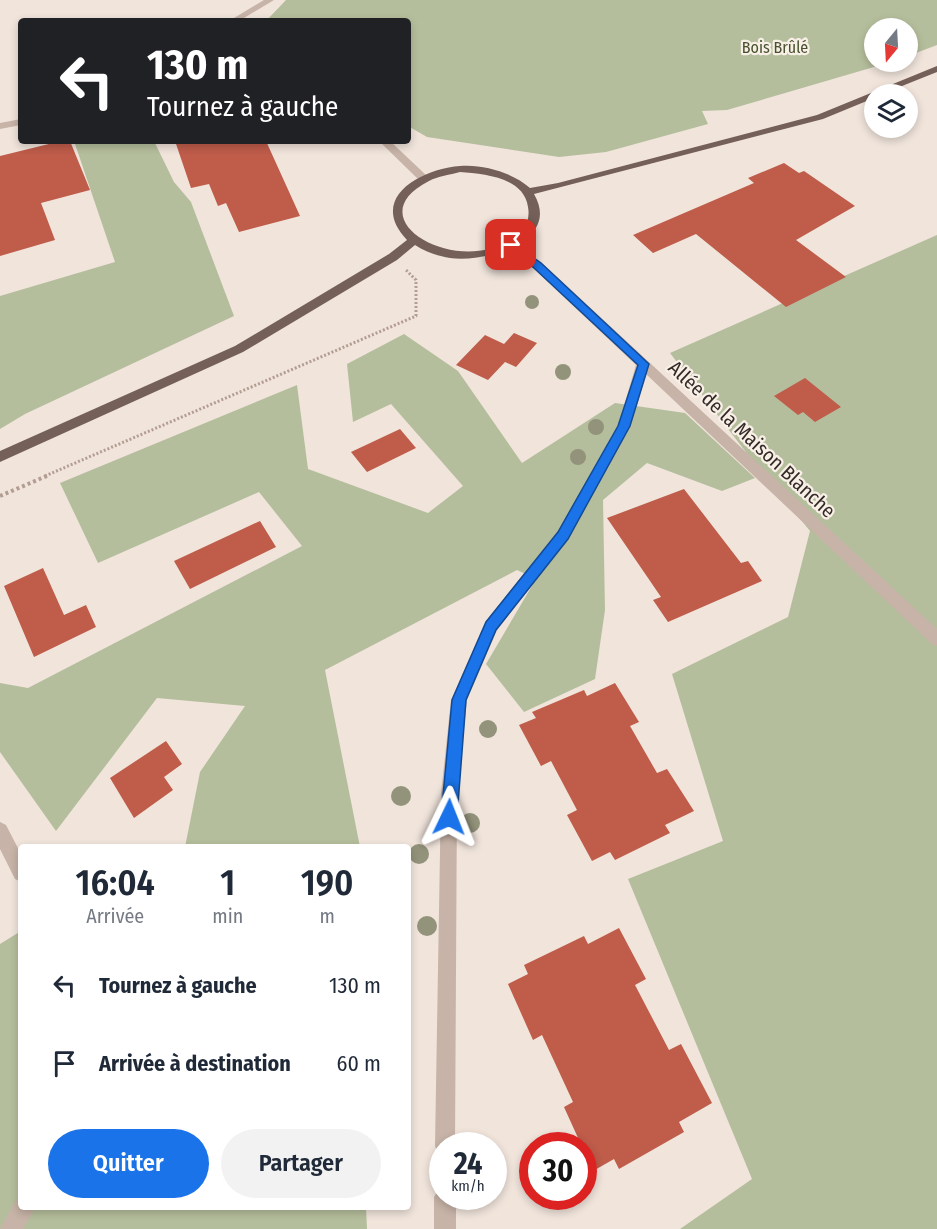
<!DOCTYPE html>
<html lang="fr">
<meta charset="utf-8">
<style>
:root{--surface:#fff;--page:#f2f2f3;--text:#1f2937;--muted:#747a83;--accent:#1a73e8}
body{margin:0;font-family:"Fira Sans Condensed",sans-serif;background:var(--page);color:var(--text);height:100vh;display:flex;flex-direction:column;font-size:22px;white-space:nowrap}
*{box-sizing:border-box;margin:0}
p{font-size:20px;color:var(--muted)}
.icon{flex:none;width:33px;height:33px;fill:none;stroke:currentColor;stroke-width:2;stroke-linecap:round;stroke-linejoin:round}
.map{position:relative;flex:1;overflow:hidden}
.drawer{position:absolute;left:18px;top:844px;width:393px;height:366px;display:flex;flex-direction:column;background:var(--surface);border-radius:6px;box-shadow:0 3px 9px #0003}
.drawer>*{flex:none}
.banner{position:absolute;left:18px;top:18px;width:393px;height:126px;border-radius:6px;box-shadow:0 3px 9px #0003;background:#202124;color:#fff;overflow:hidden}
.needle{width:39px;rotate:198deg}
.tools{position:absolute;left:864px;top:18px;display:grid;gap:12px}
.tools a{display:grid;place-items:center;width:54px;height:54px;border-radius:50%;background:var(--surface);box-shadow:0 3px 9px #0003;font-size:30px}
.speed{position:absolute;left:429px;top:1132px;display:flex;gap:12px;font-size:30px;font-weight:700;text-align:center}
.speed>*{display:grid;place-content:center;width:78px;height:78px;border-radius:50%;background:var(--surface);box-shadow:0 3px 9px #0003;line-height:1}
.speed small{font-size:15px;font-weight:400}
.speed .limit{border:9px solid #d22;background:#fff;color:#111}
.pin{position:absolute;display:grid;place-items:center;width:51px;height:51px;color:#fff;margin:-26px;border-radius:12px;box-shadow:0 3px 9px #0006}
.me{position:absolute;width:66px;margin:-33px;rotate:2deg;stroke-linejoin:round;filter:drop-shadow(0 0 4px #0008)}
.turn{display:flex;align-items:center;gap:21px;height:126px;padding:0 30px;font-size:27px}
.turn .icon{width:78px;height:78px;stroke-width:2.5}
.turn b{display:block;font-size:42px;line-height:51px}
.eta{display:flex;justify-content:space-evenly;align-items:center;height:102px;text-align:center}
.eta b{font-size:36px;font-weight:600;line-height:42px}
.primary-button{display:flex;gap:12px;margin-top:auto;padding:12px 30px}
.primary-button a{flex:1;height:69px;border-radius:36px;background:var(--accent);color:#fff;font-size:24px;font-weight:600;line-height:69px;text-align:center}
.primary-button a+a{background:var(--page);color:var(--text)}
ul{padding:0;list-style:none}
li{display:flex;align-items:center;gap:18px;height:78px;padding:0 30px}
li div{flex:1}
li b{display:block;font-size:22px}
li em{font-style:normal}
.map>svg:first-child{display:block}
.green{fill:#b5be9c}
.building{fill:#bf5c4a}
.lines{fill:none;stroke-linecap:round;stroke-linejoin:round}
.path-far1{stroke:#b39d92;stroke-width:3;stroke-dasharray:2 2;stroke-linecap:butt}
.path{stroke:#b39d92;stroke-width:4;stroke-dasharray:3 3;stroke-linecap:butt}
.service{fill:#c7b3a7;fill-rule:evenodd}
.minor{fill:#c7b3a7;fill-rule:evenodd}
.tertiary{fill:#c7b3a7;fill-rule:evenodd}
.primary{fill:#756059;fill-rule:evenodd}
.tree{fill:#93937b}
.route{fill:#1a73e8;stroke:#114b97;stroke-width:1.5}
.labels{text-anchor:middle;stroke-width:4.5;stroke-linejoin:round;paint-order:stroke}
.far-park-label{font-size:16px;fill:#47512d;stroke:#f8efe7}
.street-label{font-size:20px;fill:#342a27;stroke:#f8efe7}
</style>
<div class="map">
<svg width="937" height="1229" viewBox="0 0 937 1229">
<rect width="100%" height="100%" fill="#f0e4db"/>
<!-- green -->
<g class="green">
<polygon points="286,0 937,0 937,45 908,56 908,28 874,28 874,62 891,62 727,110 702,111 708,124 606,152 559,157 427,137 408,126 408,21 266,21"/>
<polygon points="74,141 154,141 174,182 191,202 234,316 25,414 0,429 0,296 115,262"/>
<polygon points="937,235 937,1229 680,1229 752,1179 628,879 723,841 672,674 788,617 810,531 755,464 670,353"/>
<polygon points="404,334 458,371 522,463 615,403 685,413 755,478 722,491 647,463 603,500 605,610 595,679 524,712 486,664 536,579 517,570 325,670 360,847 185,847 200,772 245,706 157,698 56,831 0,752 0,683 28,688 302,546 259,492 98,563 60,483 297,385 308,469 428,513 463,486 391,404 353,422 347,364"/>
<polygon points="21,931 21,1208 366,1208 367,1229 0,1229 0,944"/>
</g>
<!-- building -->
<g class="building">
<polygon points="61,141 70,141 90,190 41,203 55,240 0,256 0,156"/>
<polygon points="175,141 266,141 300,216 239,232 226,203 218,206 209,184 191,188"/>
<polygon points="784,163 799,173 804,171 855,206 796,240 846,277 786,307 696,234 653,253 633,235 754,183 748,178"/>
<polygon points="514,333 537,343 516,367 505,362 488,380 456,365 485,335 504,344"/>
<polygon points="805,378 841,407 815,422 803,412 798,415 774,396"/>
<polygon points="400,429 416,448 367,472 351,452"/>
<polygon points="684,489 741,563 748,561 762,581 668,622 653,600 661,597 607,518"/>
<polygon points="260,521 276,547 190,589 174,561"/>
<polygon points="43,568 64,615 86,605 96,627 34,657 4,586"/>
<polygon points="615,683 639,722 630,726 657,773 667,769 694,811 665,825 670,833 615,860 610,852 592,861 567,815 577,810 551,761 541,766 519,725 536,718 532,712 584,690 587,696"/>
<polygon points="166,741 182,764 164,777 173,790 134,818 110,778"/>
<polygon points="619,928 646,979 635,985 669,1050 681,1044 712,1103 679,1122 684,1132 619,1169 614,1159 593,1171 564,1107 573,1102 542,1035 533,1040 508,984 528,974 524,965 584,936 588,944"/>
</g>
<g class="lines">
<!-- path-far1 -->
<polyline class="path-far1" points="45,476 416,316 416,280 406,270"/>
<!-- path -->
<polyline class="path" points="0,496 49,475"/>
<!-- service -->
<polygon class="service" points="264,0 274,0 239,21 229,21"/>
<!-- minor -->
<g class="minor">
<polygon points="511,241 541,262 937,629 937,646 932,644 646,374 631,426 568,539 497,630 467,700 457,794 455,1146 442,1146 442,1155 438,1153 435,1146 441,794 451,700 486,621 558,531 618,426 636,365 533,268 507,247 507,243"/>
<polygon points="0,822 6,825 21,854 21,882 15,879 0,849"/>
<polygon points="442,1187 442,1197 456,1197 456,1229 434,1229 434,1197 438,1190"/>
<polygon points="21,1199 21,1208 35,1208 23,1229 0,1229 16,1200"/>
</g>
<!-- tertiary -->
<g class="tertiary">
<polygon points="21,119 21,125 0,129 0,123"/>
<polygon points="379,141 390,141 427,176 427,180 419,180"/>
</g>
<!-- primary -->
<path class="primary" d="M937,66V72L882,94H874V98L823,119L534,194C562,242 484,263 450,258C438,256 425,252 415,245L397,260L243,352L0,462V451L235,346L389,254L407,240C367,198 421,169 460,166C484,164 513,173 530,188L558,183L817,115ZM460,172C484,174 524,177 528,207C531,223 522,232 509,240C456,276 354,219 429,181C438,176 450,175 460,172Z"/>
</g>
<!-- trees -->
<g class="tree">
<circle cx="532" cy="302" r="7"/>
<circle cx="563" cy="372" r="8"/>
<circle cx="596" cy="427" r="8"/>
<circle cx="578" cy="457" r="8"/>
<circle cx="488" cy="729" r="9"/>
<circle cx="401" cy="796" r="10"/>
<circle cx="470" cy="823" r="10"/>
<circle cx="419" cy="854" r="10"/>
<circle cx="427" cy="926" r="10"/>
</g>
<!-- route -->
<polygon class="route" points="511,242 541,263 649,364 630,426 568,539 496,630 466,700 457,817 454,823 449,825 443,823 441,817 452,700 486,622 558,532 618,426 638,365 534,268 507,247 506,245"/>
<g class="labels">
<!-- far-park labels -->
<g class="far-park-label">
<text x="775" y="53">Bois Brûlé</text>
</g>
<!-- street labels -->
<g class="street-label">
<text transform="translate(752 439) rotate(43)" y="7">Allée de la Maison Blanche</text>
</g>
</g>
</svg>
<div class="tools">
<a><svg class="needle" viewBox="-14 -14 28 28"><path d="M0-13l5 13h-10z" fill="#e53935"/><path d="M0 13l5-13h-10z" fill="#747a83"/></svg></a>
<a><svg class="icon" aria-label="layers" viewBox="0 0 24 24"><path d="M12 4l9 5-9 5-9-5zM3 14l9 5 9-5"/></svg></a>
</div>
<div class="speed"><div>24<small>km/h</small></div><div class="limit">30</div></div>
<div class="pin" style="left:511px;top:245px;background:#d93025"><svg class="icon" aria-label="arrive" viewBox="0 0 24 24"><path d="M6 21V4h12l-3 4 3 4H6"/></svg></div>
<svg class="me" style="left:449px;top:817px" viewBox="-20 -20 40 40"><path d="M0-17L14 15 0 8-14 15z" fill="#1a73e8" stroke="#fff" stroke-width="4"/></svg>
<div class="banner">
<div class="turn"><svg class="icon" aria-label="left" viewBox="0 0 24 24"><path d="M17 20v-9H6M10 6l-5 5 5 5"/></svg><div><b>130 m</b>Tournez à gauche</div></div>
</div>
<section class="drawer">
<div class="eta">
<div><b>16:04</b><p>Arrivée</p></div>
<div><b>1</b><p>min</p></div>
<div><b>190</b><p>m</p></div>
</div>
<ul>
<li><svg class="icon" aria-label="left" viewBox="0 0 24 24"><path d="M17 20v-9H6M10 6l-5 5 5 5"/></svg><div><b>Tournez à gauche</b></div><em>130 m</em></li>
<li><svg class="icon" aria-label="arrive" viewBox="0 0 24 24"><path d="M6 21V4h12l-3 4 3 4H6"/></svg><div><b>Arrivée à destination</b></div><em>60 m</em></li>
</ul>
<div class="primary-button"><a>Quitter</a><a>Partager</a></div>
</section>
</div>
